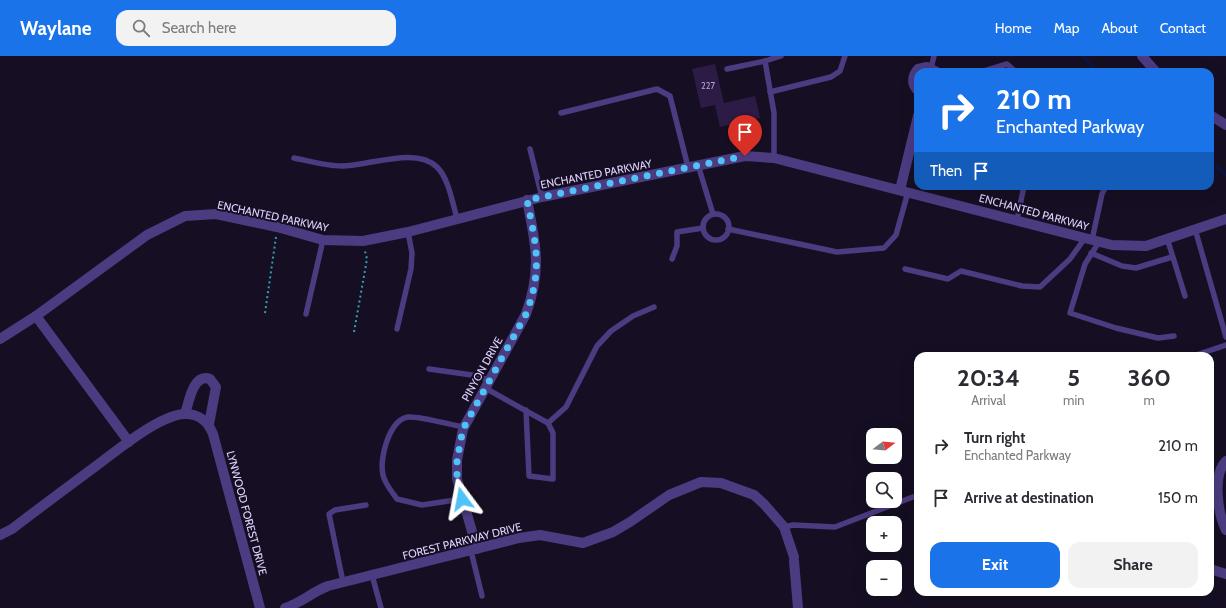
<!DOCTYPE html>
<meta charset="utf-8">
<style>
:root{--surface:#fff;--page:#f2f2f3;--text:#2b2b33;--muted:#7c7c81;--accent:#1a73e8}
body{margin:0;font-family:Cabin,sans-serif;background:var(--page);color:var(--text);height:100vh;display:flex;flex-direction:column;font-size:15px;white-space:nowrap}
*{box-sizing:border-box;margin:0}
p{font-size:13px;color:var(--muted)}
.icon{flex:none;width:22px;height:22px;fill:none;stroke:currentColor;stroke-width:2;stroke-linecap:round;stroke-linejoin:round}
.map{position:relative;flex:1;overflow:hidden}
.side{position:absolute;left:914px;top:296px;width:300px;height:244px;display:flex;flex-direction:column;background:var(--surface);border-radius:12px;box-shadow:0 4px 16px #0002}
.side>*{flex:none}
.hud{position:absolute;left:914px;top:12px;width:300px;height:122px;border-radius:12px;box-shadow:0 4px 16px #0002;background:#1a73e8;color:#fff;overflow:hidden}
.needle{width:26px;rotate:74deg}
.controls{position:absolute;left:866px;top:372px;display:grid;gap:8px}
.controls a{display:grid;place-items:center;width:36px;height:36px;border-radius:8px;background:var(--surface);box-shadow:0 4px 16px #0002;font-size:20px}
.pin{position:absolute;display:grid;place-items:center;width:34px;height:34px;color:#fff;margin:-41px -17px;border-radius:50% 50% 50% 0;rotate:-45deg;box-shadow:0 0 4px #0007}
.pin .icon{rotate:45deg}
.me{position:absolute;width:44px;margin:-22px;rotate:347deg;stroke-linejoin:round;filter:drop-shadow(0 0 3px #0008)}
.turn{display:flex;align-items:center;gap:14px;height:84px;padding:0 16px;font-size:18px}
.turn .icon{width:52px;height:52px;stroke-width:2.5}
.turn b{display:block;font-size:28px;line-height:34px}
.then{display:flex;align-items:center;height:38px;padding:0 16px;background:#0003;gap:8px;font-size:15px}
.eta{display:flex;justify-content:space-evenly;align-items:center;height:68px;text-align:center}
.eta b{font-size:24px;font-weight:800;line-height:28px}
.button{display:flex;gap:8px;margin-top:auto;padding:8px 16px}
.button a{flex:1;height:46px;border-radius:12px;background:var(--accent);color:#fff;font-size:16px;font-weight:800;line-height:46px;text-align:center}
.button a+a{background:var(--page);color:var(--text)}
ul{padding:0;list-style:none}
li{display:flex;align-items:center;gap:12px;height:52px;padding:0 16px}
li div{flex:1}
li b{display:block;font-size:15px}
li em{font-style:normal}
header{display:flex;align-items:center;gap:24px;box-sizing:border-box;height:56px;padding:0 20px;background:var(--accent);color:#fff}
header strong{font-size:19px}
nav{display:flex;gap:22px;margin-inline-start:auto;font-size:14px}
.search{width:280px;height:36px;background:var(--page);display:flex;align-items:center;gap:10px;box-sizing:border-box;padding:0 14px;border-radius:12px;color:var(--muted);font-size:15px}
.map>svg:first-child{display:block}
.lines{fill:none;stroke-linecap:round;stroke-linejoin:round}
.stream{stroke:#0b1440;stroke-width:3}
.building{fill:#2c1b44}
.path{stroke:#32a0b2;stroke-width:2;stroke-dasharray:2 3;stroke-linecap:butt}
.service{stroke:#4c3b81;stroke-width:5.5}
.minor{stroke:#4c3b81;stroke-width:10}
.route{stroke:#4fc3f7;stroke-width:7;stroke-dasharray:0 12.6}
.labels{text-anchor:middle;stroke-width:4;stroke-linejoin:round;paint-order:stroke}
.number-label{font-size:9px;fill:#b3a4d0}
.street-label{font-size:11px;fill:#e0d2fe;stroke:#160f23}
</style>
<header>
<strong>Waylane</strong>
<div class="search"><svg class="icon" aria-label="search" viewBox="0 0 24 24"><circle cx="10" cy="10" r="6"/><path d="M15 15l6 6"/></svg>Search here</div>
<nav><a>Home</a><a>Map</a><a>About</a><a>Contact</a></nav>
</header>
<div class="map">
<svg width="1226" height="552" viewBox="0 0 1226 552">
<rect width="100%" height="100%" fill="#160f23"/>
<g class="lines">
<!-- stream -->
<g class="stream">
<polyline points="1083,0 1097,16"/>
<polyline points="1210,105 1226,119"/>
</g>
</g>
<!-- building -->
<polygon class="building" points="715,8 724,47 755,40 760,62 720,71 715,49 701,52 692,13"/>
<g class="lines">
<!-- path -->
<g class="path">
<polyline points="265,257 276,181"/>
<polyline points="354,276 367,203 365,195"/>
</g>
<!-- service -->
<g class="service">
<polyline points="931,12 934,0"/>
<polyline points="727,13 765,5"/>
<polyline points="981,16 1007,8 1016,16"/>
<polyline points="770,36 831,21 840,15 845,0"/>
<polyline points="561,57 657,33 670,40 688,111"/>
<polyline points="530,93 542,141"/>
<path d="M294,102C309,105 327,110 342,110C369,110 416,90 437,111C449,123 452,146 457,162"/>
<polyline points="774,102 774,57 765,5 781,0"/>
<polyline points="698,109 713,158"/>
<circle cx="716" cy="171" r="13"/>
<polyline points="1017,164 1024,130"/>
<polyline points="728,173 837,196 884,192 896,179 908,136"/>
<polyline points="1195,173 1226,281"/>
<polyline points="1167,182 1185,240"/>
<polyline points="1092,184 1102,138 1106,130"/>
<polyline points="1099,186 1085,208 1070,257 1116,272 1158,282 1174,280"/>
<polyline points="1091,197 1122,210 1136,212 1172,201"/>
<polyline points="672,203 677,190 677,176 703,172"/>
<polyline points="905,213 948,223 961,215 1022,230 1040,231 1070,203 1085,182"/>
<polyline points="306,258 323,184"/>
<polyline points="397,273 411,213 412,197 408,176"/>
<polyline points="1193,300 1226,289"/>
<polyline points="429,313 472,319 489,324"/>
<polyline points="485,332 548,367 553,377 553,423 529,420 526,354"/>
<polyline points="548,367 566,351 597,290 611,275 633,260 654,251"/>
<path d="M462,443L422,449L397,443C392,436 385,428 383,419C379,403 389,364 408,361C421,360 450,369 464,371"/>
<polyline points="784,471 793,469 835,471 918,439"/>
<polyline points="471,495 482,540"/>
<polyline points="372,519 381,552"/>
<polyline points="343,526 329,458 335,454 366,449"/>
</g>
<!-- minor -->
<g class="minor">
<polyline points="1142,0 1156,16"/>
<path d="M918,35C911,28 912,20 918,13L927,11L937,16"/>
<polyline points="1210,59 1226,69"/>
<polyline points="900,134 918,60"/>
<polyline points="36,260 129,386"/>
<polyline points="0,283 36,260 147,179 185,160 216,158 277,171 323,184 363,185 408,176 542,141 745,100 774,102 1112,189 1146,190 1226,163"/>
<path d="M185,358C189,346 193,317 210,323L216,331L209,368"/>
<path d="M1226,405C1212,419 1218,458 1226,474"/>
<path d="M0,479L12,473C38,453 65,433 92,413C114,397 156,361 183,358C198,357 208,365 213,378L260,552"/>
<path d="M477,493L457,423V404L463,373L526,258C542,213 536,189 527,144"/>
<polyline points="794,505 798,552"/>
<polyline points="1210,513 1226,518"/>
<path d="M285,552C301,547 312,536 328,530L519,482L540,479L583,487L613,476L630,466L669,439L701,426L721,427L754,439L764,448L784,471L794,501"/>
</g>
</g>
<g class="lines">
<!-- route -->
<path class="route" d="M462,443L457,424V404L463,373L526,258C543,213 536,189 527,144L745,100"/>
</g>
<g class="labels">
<!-- number labels -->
<g class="number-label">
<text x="708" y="33">227</text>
</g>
<!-- street labels -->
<g class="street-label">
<text transform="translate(596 118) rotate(-11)" y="4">ENCHANTED PARKWAY</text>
<text transform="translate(1034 156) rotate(15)" y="4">ENCHANTED PARKWAY</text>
<text transform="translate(273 160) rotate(12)" y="4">ENCHANTED PARKWAY</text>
<text transform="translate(482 313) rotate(-61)" y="4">PINYON DRIVE</text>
<text transform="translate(247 457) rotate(75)" y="4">LYNWOOD FOREST DRIVE</text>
<text transform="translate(462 485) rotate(-14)" y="4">FOREST PARKWAY DRIVE</text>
</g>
</g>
</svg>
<div class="controls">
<a><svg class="needle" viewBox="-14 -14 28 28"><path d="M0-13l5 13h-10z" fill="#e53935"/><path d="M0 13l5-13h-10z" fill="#7c7c81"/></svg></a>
<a><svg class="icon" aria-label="search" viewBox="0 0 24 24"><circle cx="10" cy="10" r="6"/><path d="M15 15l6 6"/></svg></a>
<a>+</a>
<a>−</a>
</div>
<div class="pin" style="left:745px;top:100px;background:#d93025"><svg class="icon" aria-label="arrive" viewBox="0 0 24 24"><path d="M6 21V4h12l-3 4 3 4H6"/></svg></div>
<svg class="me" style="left:462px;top:443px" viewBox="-20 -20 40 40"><path d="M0-17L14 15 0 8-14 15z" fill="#4fc3f7" stroke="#fff" stroke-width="4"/></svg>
<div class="hud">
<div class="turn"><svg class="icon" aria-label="right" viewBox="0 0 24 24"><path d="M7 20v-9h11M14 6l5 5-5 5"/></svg><div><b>210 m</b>Enchanted Parkway</div></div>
<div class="then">Then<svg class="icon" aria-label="arrive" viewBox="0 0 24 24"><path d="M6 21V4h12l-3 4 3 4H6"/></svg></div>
</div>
<section class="side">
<div class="eta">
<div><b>20:34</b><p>Arrival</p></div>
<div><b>5</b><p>min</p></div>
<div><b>360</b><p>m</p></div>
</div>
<ul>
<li><svg class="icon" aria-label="right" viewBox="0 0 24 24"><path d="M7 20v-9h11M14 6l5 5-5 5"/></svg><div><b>Turn right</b><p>Enchanted Parkway</p></div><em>210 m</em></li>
<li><svg class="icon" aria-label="arrive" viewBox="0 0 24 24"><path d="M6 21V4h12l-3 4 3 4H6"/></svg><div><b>Arrive at destination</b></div><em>150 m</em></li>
</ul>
<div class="button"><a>Exit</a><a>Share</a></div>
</section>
</div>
